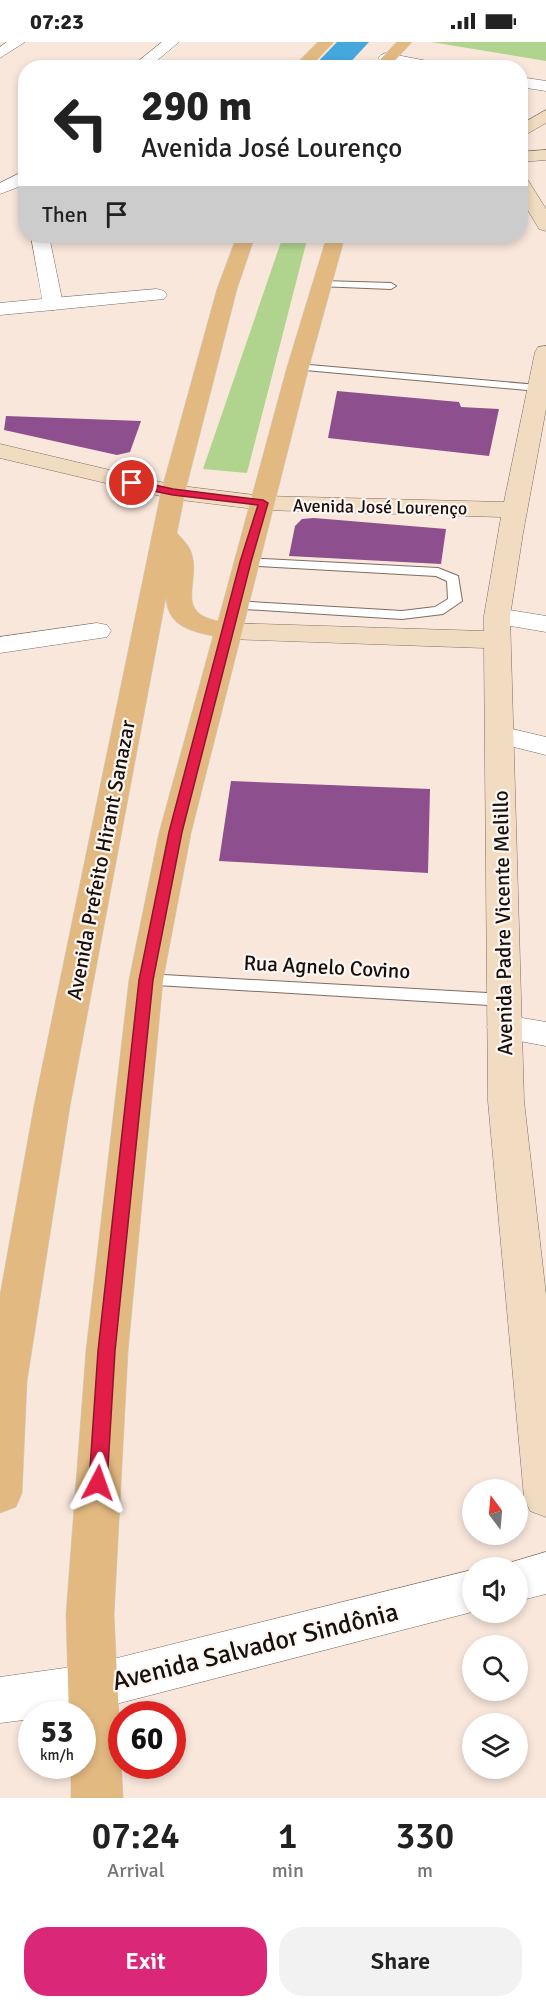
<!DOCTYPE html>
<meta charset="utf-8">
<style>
:root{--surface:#fff;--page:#f2f2f2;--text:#222;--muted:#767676;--accent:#db2777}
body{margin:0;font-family:Signika,sans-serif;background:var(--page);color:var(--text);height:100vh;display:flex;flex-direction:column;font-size:22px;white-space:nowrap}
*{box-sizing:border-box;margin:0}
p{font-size:20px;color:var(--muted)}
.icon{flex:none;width:33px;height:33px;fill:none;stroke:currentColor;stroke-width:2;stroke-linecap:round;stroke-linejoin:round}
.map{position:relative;height:1756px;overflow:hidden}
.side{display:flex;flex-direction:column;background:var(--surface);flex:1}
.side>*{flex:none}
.guide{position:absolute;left:18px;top:18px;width:510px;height:183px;border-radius:24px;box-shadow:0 3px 9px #0003;background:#fff;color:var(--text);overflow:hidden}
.needle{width:39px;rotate:344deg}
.fabs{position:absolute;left:462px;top:1437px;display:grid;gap:12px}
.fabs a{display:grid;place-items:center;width:66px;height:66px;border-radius:50%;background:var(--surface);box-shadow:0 3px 9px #0003;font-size:30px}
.speed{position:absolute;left:18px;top:1659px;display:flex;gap:12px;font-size:30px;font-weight:700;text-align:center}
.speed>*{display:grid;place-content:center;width:78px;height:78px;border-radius:50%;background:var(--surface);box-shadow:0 3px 9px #0003;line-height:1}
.speed small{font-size:15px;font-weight:400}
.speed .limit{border:9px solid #d22;background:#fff;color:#111}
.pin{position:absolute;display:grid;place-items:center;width:51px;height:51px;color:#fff;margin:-26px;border:3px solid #fff;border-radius:50%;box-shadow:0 2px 6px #0007}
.me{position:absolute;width:66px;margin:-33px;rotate:4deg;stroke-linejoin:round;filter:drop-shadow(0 0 4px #0008)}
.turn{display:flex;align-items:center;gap:21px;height:126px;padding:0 24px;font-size:27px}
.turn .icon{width:78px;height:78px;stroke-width:2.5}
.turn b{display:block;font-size:42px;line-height:51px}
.then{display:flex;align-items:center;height:57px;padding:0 24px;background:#0003;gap:12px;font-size:22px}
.eta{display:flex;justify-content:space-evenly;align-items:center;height:102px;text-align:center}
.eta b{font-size:36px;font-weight:600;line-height:42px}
.button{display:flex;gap:12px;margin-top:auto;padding:12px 24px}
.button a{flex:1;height:69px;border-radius:24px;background:var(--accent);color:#fff;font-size:24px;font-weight:600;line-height:69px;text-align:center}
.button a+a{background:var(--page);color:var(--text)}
.status{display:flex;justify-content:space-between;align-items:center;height:42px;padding:0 30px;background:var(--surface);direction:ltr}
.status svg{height:16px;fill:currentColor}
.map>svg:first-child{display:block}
.green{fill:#b0d48d}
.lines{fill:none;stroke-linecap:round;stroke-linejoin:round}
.river{fill:#45a7dc;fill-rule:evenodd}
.building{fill:#8d4f8e}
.service-casing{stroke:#7d6d63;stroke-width:2}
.minor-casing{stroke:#7d6d63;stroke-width:1}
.tertiary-casing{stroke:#7d6d63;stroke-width:1}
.secondary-casing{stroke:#7d6d63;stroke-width:1}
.primary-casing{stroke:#d0cfce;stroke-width:1}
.service{fill:#fff;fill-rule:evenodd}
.minor{fill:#fff;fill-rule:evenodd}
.tertiary{fill:#fff;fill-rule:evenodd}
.secondary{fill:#f1dcc1;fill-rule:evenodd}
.primary{fill:#e3b982;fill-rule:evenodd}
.route{fill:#e11d48;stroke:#92132f;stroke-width:1.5}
.labels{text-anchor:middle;stroke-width:4.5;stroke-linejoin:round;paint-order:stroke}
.far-street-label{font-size:18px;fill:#16100c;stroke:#fef6f2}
.street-label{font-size:21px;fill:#16100c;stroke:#fef6f2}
.near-street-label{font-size:26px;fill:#16100c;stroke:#fef6f2}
</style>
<div class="status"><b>07:23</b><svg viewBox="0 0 49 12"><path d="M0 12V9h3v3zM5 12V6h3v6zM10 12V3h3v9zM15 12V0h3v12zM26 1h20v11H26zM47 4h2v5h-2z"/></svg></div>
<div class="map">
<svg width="546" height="1756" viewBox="0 0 546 1756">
<rect width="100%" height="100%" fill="#f9e7dc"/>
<!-- green -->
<g class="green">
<polygon points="431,0 546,0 546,19"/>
<polygon points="283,194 308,194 247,431 203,427"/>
</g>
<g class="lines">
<!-- river -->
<polygon class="river" points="337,0 369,0 345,26 312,26"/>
</g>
<!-- building -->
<g class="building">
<polygon points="337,349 459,360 461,365 499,367 489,414 328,396"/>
<polygon points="6,374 141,379 130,410 117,413 4,388"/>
<polygon points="314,476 446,487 441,522 289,514 295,484 302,477"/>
<polygon points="231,739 430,747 428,831 219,819"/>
</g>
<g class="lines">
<!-- service casing -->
<g class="service-casing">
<g id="service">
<polygon points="322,239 391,241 396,244 391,247 318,244 317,242"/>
<polygon points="298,322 538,343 544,346 538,349 294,327 293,325"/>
<polygon points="246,516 438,526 458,534 462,559 443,572 402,577 229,566 227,563 229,560 234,559 402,569 435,565 448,557 447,539 436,534 241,523 240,520"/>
<polygon points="146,932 505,952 511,954 514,958 511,962 505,964 140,942 137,938 140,934"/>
</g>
</g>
<!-- minor casing -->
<g class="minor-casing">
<g id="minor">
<polygon points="7,0 25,0 0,16 0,5"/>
<polygon points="386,11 438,21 445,26 411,26 381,19 378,16 381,13"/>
<polygon points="520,35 546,39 546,49 520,45"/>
<polygon points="157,247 164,249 167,253 164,257 53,268 46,266 43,262 46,258 53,256"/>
<polygon points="497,566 546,574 546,590 488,580 484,574 488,568"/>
<polygon points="97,581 107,583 111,589 107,595 0,611 0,595"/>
<polygon points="500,684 546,695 546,713 490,699 485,693 490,687"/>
<polygon points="505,973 546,980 546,1004 493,994 487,985 493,976"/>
<polygon points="546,1510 546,1552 518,1559 518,1526 500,1526 502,1523"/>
<polygon points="472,1528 472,1570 93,1668 63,1672 32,1672 32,1677 0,1681 0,1635 93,1622"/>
</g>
</g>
<!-- tertiary casing -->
<g class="tertiary-casing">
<g id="tertiary">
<polygon points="162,0 179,0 148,26 130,26"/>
<polygon points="26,128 26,142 0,152 0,141"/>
<polygon points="31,194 49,194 63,262 60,266 53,268 0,273 0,261 42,257"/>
</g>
</g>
<!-- secondary casing -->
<g class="secondary-casing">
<g id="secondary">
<polygon points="546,68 546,81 520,96 520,83"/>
<polygon points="546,108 546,118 520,120 520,110"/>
<polygon points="520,134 526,135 546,167 546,189 539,187 520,155"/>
<polygon points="546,304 546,367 523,491 510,574 524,1059 546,1253 546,1475 530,1469 524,1455 488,1059 484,606 228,597 218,595 214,589 218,583 228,581 484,589 484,574 501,475 263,468 173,457 0,416 0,402 173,443 263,454 504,460 535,310 538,305"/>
</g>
</g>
<!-- primary casing -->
<g class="primary-casing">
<g id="primary">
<polygon points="318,0 334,0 309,26 292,26"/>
<polygon points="397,0 412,0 388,26 372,26"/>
<path d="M237,194H255L237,247L185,450L177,491C182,497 189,503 191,510C202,539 173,570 218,579L287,325L327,194H345L309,325L191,791L163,938L128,1309L114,1573L123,1756H71V1724H82V1672H69L66,1573L86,1309L129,938L159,791L213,594C189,589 167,583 166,555L70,1064L27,1339L22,1451L16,1465L0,1471V1253L34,1064L161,450L217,247Z"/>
</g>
</g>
<!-- service -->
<use href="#service" class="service"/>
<!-- minor -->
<use href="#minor" class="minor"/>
<!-- tertiary -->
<use href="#tertiary" class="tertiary"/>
<!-- secondary -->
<use href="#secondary" class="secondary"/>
<!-- primary -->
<use href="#primary" class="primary"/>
</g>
<!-- route -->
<polygon class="route" points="132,438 173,447 263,458 268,461 251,520 182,790 153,938 115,1309 107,1441 105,1446 98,1449 92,1446 89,1441 98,1309 139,938 169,790 240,520 258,463 173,453 129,444 127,441"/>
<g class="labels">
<!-- far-street labels -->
<g class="far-street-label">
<text transform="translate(380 465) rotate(1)" y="6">Avenida José Lourenço</text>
</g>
<!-- street labels -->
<g class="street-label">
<text transform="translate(101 818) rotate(-79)" y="7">Avenida Prefeito Hirant Sanazar</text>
<text transform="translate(503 881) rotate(-91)" y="7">Avenida Padre Vicente Melillo</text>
<text transform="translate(327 925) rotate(3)" y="7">Rua Agnelo Covino</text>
</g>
<!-- near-street labels -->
<g class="near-street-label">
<text transform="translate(255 1604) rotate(-14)" y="9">Avenida Salvador Sindônia</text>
</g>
</g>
</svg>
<div class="fabs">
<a><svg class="needle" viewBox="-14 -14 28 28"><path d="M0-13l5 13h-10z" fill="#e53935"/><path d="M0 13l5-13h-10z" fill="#767676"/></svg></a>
<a><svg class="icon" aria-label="sound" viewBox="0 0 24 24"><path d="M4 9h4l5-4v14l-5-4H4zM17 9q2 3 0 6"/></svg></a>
<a><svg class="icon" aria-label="search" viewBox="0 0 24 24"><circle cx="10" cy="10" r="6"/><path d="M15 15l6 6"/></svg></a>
<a><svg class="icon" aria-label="layers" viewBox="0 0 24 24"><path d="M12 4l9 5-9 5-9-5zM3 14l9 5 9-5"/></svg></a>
</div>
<div class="speed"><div>53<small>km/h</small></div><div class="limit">60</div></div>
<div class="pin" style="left:132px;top:441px;background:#d93025"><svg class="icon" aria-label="arrive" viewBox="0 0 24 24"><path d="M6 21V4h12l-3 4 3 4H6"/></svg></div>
<svg class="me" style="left:98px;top:1441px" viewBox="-20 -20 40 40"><path d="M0-17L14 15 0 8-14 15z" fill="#e11d48" stroke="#fff" stroke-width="4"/></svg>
<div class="guide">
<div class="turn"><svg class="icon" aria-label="left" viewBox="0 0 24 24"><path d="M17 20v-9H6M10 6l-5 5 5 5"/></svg><div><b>290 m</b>Avenida José Lourenço</div></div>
<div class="then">Then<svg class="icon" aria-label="arrive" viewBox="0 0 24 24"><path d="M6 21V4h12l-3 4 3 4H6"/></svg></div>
</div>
</div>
<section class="side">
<div class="eta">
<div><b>07:24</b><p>Arrival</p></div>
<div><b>1</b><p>min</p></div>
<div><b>330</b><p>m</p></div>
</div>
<div class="button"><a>Exit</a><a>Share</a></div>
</section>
